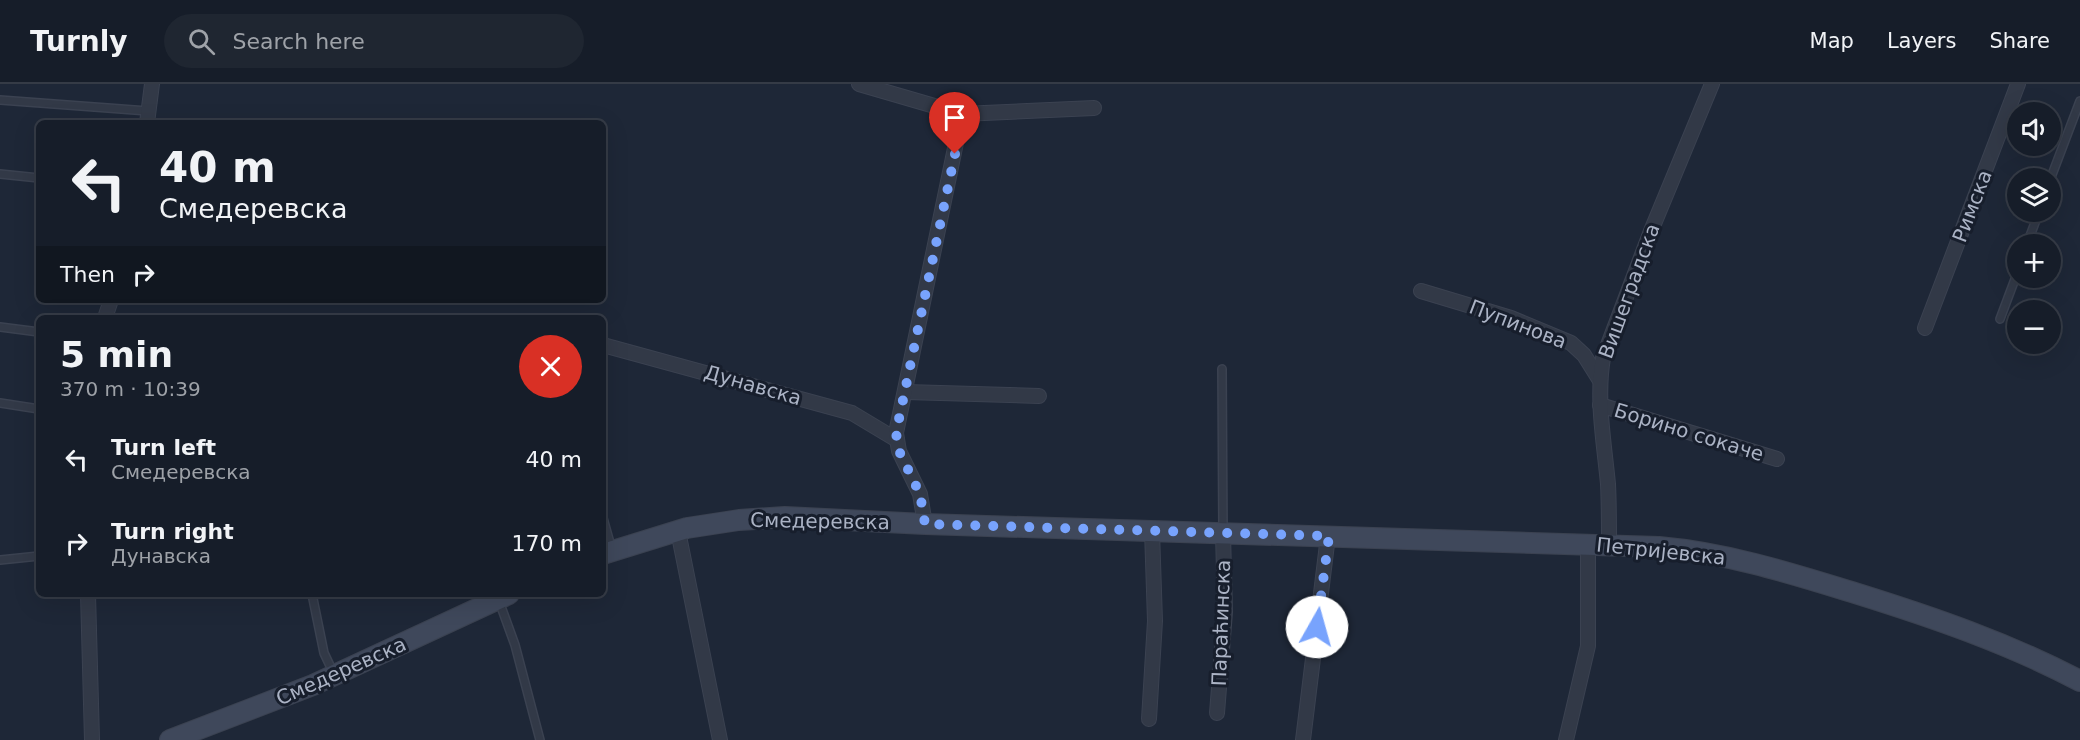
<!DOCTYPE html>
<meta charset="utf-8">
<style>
:root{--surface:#161d29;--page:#1f2631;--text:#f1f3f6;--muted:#9ea2a8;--line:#353b46}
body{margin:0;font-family:"DejaVu Sans",sans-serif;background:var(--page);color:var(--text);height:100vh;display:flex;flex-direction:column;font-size:22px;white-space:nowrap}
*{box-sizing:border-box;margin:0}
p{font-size:20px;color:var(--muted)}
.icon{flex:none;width:33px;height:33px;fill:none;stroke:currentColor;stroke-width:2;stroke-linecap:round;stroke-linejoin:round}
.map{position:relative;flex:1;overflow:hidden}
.drawer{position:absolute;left:36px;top:231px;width:570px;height:282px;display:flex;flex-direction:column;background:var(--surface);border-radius:9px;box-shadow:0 6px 24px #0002,0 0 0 2px var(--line)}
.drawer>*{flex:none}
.guide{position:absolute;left:36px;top:36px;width:570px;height:183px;border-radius:9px;box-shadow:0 6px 24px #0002,0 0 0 2px var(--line);background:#161d29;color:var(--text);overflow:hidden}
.buttons{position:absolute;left:2007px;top:18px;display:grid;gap:12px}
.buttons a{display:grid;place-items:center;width:54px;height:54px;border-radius:50%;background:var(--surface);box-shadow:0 6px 24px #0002,0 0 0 2px var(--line);font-size:30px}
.pin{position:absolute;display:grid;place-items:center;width:51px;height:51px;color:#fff;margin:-62px -26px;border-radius:50% 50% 50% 0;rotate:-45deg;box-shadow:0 0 6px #0007}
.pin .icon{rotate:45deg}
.me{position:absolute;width:66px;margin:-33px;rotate:7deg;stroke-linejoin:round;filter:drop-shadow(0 0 4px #0008)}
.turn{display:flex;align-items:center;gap:21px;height:126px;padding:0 24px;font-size:27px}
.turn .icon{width:78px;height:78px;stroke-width:2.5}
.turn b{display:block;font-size:42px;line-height:51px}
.then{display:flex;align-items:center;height:57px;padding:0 24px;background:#0003;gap:12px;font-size:22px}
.round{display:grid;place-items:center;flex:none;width:63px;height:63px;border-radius:32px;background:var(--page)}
.head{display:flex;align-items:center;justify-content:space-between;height:102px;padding:0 24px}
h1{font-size:36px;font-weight:800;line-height:45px}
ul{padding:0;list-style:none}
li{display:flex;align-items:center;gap:18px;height:84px;padding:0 24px}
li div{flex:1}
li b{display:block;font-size:22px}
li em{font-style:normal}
header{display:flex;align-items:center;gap:36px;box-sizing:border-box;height:84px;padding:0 30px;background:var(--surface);border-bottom:2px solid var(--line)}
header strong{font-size:28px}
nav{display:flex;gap:33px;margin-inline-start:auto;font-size:21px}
.search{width:420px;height:54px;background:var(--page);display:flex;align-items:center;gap:15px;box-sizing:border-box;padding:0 21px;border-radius:33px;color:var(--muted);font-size:22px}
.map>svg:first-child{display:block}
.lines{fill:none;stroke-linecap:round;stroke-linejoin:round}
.service-casing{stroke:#3b4251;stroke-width:10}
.minor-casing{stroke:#3b4251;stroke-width:16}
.secondary-casing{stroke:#3b4251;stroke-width:22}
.service{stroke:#323947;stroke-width:7}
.minor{stroke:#323947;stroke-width:14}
.secondary{stroke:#3f485b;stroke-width:20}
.route{stroke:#78a3fd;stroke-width:10;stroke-dasharray:0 18}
.labels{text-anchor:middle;stroke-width:6;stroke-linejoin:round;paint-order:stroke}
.street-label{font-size:20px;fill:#abb3c5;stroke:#171e2c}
</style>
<header>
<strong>Turnly</strong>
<div class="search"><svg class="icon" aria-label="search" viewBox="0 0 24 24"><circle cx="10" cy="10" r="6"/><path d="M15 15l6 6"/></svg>Search here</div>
<nav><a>Map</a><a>Layers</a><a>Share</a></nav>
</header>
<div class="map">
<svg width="2080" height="656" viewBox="0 0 2080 656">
<rect width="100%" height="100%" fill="#1e2737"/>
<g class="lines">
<!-- service casing -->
<g class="service-casing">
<g id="service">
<polyline points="0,16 148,27"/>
<polyline points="0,90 39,94"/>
<polyline points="2050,96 2080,17"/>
<polyline points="2027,160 2039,128"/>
<polyline points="2000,235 2018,187"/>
<polyline points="0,243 39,248"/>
<polyline points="1222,285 1223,448"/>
<polyline points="0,319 39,325"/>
<polyline points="603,434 612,466"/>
<polyline points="0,476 39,472"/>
<polyline points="312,510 324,569 333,588"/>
<polyline points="499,517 515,561 540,656"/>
</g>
</g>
<!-- minor casing -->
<g class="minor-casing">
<g id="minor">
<polyline points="859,0 962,30 1094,24"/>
<polyline points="147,39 152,0"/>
<polyline points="1421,207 1511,234 1571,259 1584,271 1599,295"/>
<polyline points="105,234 111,216"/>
<polyline points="1925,244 2018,0"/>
<polyline points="603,261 852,329 897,356"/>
<polyline points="906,308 1039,312"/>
<polyline points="1600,321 1777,375"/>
<polyline points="925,440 920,410 899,367 896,349 962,30"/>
<polyline points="678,447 720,656"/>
<path d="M1609,461C1609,440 1609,420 1608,400C1604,358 1596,315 1603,274L1651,147L1712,0"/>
<polyline points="88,510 92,656"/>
<polyline points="1217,629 1225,528 1223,449"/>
<polyline points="1149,635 1155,537 1152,447"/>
<polyline points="1303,656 1328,452"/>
<polyline points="1566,656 1588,562 1588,460"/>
</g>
</g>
<!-- secondary casing -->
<g class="secondary-casing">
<g id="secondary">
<path d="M603,470L687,444L739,436L785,433L925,440L1659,463C1727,469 1790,489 1855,509C1932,533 2008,559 2080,597"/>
<polyline points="170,656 313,601 509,510"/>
</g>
</g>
<!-- service -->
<use href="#service" class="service"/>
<!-- minor -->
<use href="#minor" class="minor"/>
<!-- secondary -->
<use href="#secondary" class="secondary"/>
</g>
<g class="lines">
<!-- route -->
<polyline class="route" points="955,70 896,349 899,367 920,410 925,440 1329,452 1317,543"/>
</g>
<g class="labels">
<!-- street labels -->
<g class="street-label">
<text transform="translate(1972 122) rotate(-69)" y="7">Римска</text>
<text transform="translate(1629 207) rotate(-70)" y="7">Вишеградска</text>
<text transform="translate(1518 240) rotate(21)" y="7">Пупинова</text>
<text transform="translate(753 301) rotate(16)" y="7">Дунавска</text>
<text transform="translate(1689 348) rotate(17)" y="7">Борино сокаче</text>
<text transform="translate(820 437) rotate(1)" y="7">Смедеревска</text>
<text transform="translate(1661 467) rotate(6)" y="7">Петријевска</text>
<text transform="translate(1221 539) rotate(-88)" y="7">Параћинска</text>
<text transform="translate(341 587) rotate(-24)" y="7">Смедеревска</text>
</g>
</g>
</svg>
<div class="buttons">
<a><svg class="icon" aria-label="sound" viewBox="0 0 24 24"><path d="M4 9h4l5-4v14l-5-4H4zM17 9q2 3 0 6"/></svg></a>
<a><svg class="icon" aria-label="layers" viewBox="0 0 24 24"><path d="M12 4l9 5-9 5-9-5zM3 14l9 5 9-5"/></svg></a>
<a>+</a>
<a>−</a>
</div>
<div class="pin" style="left:955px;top:70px;background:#d93025"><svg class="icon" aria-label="arrive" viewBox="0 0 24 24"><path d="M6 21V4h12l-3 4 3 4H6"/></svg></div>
<svg class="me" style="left:1317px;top:543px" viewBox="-20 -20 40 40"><circle r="19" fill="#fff"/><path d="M0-13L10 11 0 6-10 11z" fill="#78a3fd"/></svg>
<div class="guide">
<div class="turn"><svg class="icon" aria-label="left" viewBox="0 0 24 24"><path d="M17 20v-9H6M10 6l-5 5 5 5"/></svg><div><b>40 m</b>Смедеревска</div></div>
<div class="then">Then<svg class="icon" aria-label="right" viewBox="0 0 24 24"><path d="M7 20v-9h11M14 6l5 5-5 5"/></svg></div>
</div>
<section class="drawer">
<div class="head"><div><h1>5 min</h1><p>370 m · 10:39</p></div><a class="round" style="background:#d93025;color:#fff"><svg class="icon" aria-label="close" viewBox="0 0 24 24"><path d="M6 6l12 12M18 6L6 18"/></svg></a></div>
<ul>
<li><svg class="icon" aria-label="left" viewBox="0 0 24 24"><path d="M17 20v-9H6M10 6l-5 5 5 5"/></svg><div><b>Turn left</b><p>Смедеревска</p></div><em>40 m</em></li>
<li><svg class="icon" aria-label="right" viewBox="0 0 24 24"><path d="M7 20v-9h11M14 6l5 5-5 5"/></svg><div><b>Turn right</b><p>Дунавска</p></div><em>170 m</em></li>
</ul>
</section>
</div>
